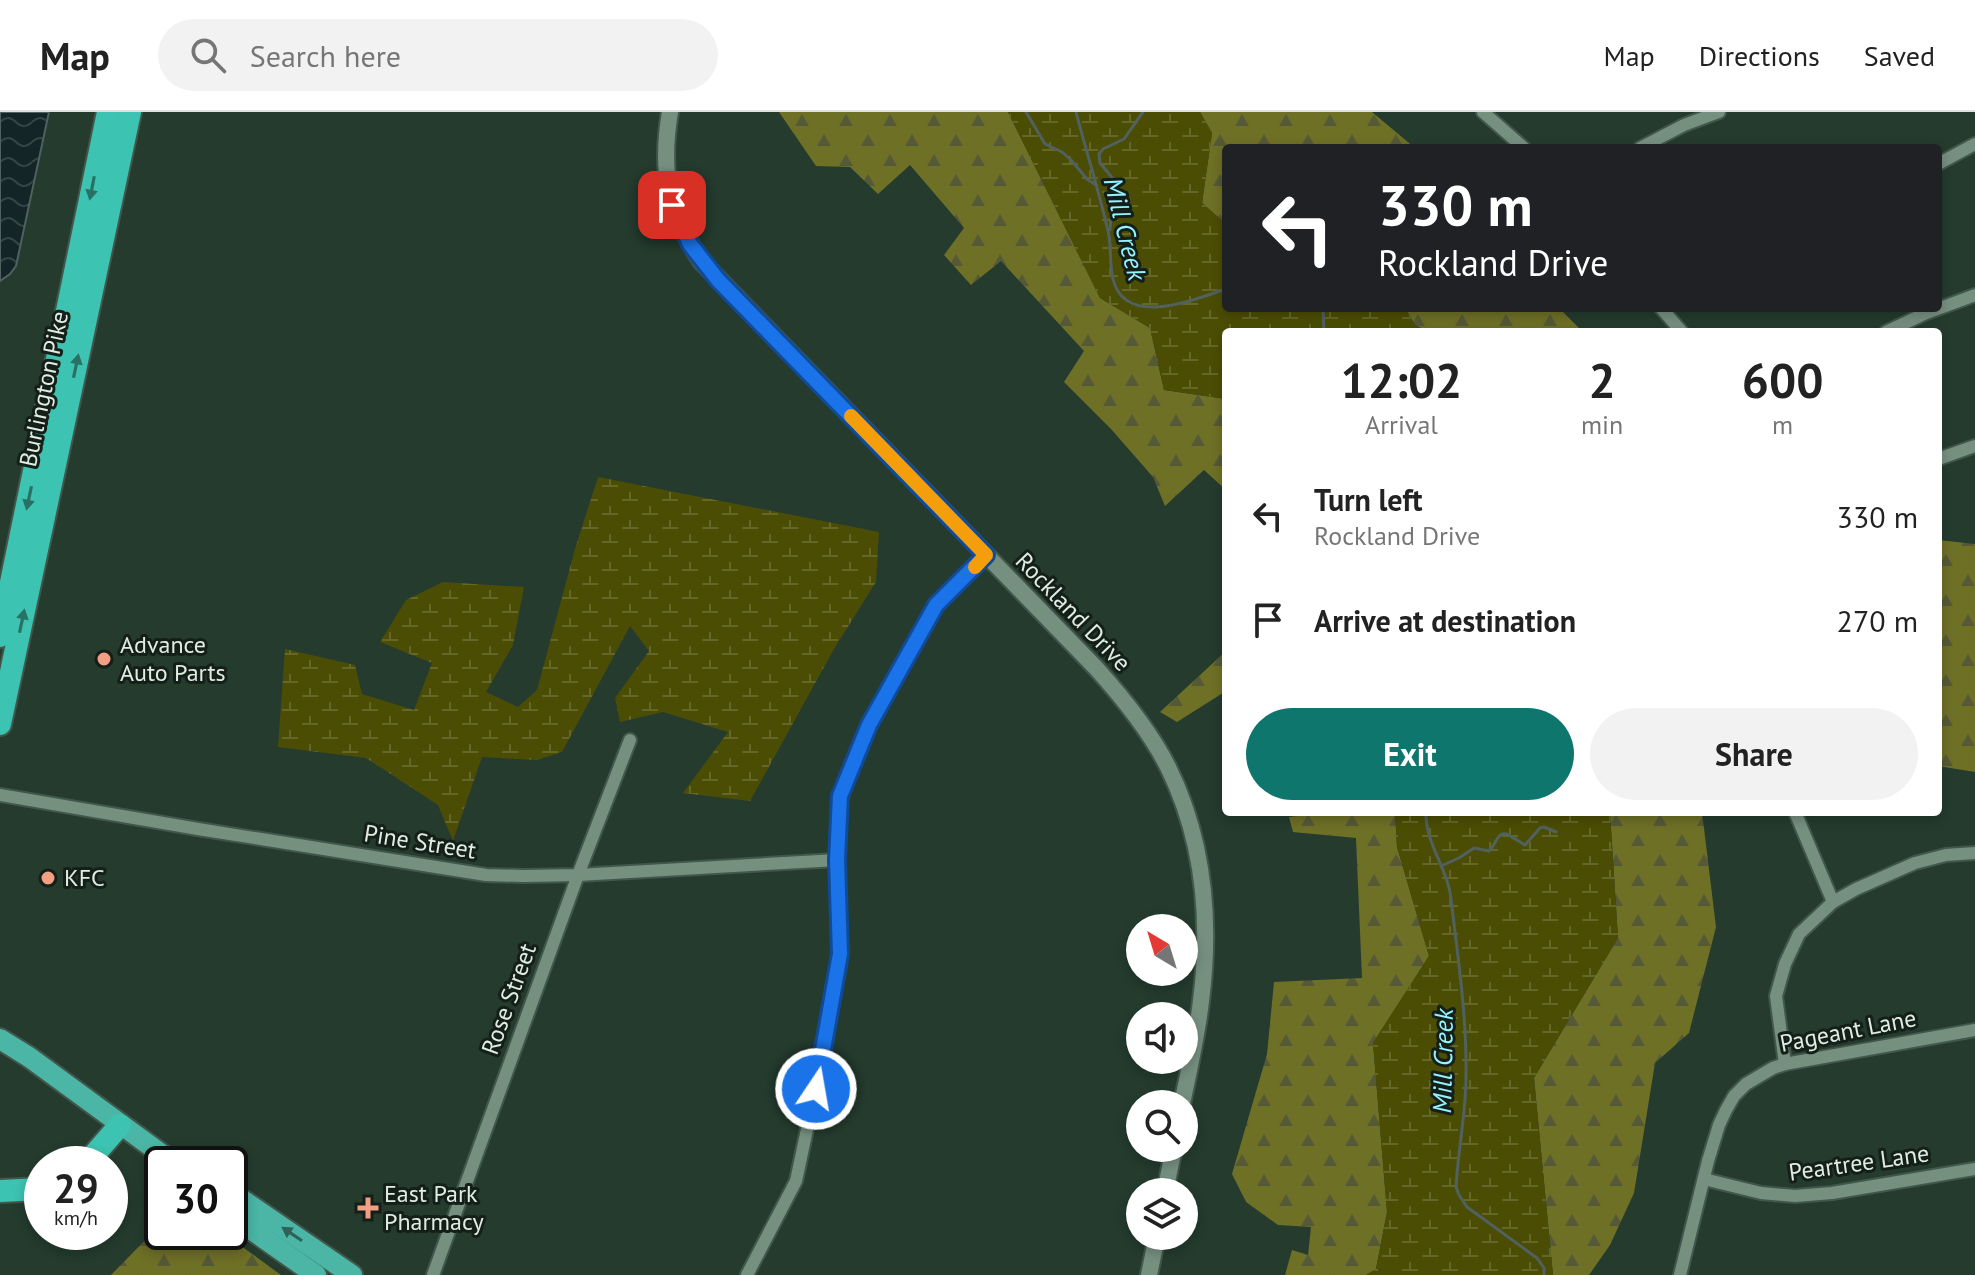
<!DOCTYPE html>
<style>
:root{--surface:#fff;--page:#f2f2f2;--text:#222;--muted:#767676;--line:#e0e0e0;--accent:#0f766e}
body{margin:0;font-family:"PT Sans",sans-serif;background:var(--page);color:var(--text);height:100vh;display:flex;flex-direction:column;font-size:30px;white-space:nowrap}
*{box-sizing:border-box;margin:0}
p{font-size:26px;color:var(--muted)}
.icon{flex:none;width:44px;height:44px;fill:none;stroke:currentColor;stroke-width:2;stroke-linecap:round;stroke-linejoin:round}
.map{position:relative;flex:1;overflow:hidden}
.details{position:absolute;left:1222px;top:216px;width:720px;height:488px;display:flex;flex-direction:column;background:var(--surface);border-radius:8px;box-shadow:0 4px 12px #0003}
.details>*{flex:none}
.guide{position:absolute;left:1222px;top:32px;width:720px;height:168px;border-radius:8px;box-shadow:0 4px 12px #0003;background:#202124;color:#fff;overflow:hidden}
.needle{width:52px;rotate:322deg}
.controls{position:absolute;left:1126px;top:802px;display:grid;gap:16px}
.controls a{display:grid;place-items:center;width:72px;height:72px;border-radius:50%;background:var(--surface);box-shadow:0 4px 12px #0003;font-size:40px}
.speed{position:absolute;left:24px;top:1034px;display:flex;gap:16px;font-size:40px;font-weight:700;text-align:center}
.speed>*{display:grid;place-content:center;width:104px;height:104px;border-radius:50%;background:var(--surface);box-shadow:0 4px 12px #0003;line-height:1}
.speed small{font-size:20px;font-weight:400}
.speed .limit{border:4px solid #111;border-radius:12px;background:#fff;color:#111}
.pin{position:absolute;display:grid;place-items:center;width:68px;height:68px;color:#fff;margin:-34px;border-radius:16px;box-shadow:0 4px 12px #0006}
.me{position:absolute;width:88px;margin:-44px;rotate:12deg;stroke-linejoin:round;filter:drop-shadow(0 0 6px #0008)}
.turn{display:flex;align-items:center;gap:28px;height:168px;padding:0 24px;font-size:36px}
.turn .icon{width:104px;height:104px;stroke-width:2.5}
.turn b{display:block;font-size:56px;line-height:68px}
.eta{display:flex;justify-content:space-evenly;align-items:center;height:136px;text-align:center}
.eta b{font-size:48px;font-weight:700;line-height:56px}
.primary-button{display:flex;gap:16px;margin-top:auto;padding:16px 24px}
.primary-button a{flex:1;height:92px;border-radius:48px;background:var(--accent);color:#fff;font-size:32px;font-weight:700;line-height:92px;text-align:center}
.primary-button a+a{background:var(--page);color:var(--text)}
ul{padding:0;list-style:none}
li{display:flex;align-items:center;gap:24px;height:104px;padding:0 24px}
li div{flex:1}
li b{display:block;font-size:30px}
li em{font-style:normal}
header{display:flex;align-items:center;gap:48px;box-sizing:border-box;height:112px;padding:0 40px;background:var(--surface);border-bottom:2px solid var(--line)}
header strong{font-size:38px}
nav{display:flex;gap:44px;margin-inline-start:auto;font-size:28px}
.search{width:560px;height:72px;background:var(--page);display:flex;align-items:center;gap:20px;box-sizing:border-box;padding:0 28px;border-radius:44px;color:var(--muted);font-size:30px}
.map>svg:first-child{display:block}
.forest{fill:url(#forest-firs)}
.wetland{fill:url(#wetland-marsh)}
.water{fill:url(#water-waves);stroke:#506160;stroke-width:2}
.lines{fill:none;stroke-linecap:round;stroke-linejoin:round}
.stream{stroke:#506160;stroke-width:3}
.minor-casing{stroke:#42574c;stroke-width:16}
.tertiary-casing{stroke:#42574c;stroke-width:20}
.primary-casing{stroke:#42574c;stroke-width:24}
.trunk-casing{stroke:#42574c;stroke-width:26}
.minor{stroke:#769080;stroke-width:12}
.tertiary{stroke:#769080;stroke-width:16}
.primary{stroke:#4bb6a5;stroke-width:20}
.trunk{stroke:#3dc3b1;stroke-width:22}
.oneway{fill:#297165}
.oneway2{fill:#2d6358}
.route-casing{stroke:#114b97;stroke-width:20}
.route{stroke:#1a73e8;stroke-width:14}
.slow{stroke:#f59e0b;stroke-width:14}
.poi-dot{fill:#f39f83;stroke:#151f19;stroke-width:3}
.labels{text-anchor:middle;stroke-width:6;stroke-linejoin:round;paint-order:stroke}
.street-label{font-size:24px;fill:#dfede4;stroke:#151f19}
.poi-label{font-size:24px;fill:#dfede4;stroke:#151f19;text-anchor:start}
.water-label{font-size:26px;font-style:italic;fill:#96f2fe;stroke:#151f19}
</style>
<header>
<strong>Map</strong>
<div class="search"><svg class="icon" aria-label="search" viewBox="0 0 24 24"><circle cx="10" cy="10" r="6"/><path d="M15 15l6 6"/></svg>Search here</div>
<nav><a>Map</a><a>Directions</a><a>Saved</a></nav>
</header>
<div class="map">
<svg width="1975" height="1163" viewBox="0 0 1975 1163">
<defs>
<pattern id="forest-firs" width="22" height="20" patternUnits="userSpaceOnUse" patternTransform="scale(2)"><rect width="22" height="20" fill="#6e7026"/><path d="M5 1l3.5 6h-7zM16 11l3.5 6h-7z" fill="#565936"/></pattern>
<pattern id="wetland-marsh" width="20" height="14" patternUnits="userSpaceOnUse" patternTransform="scale(2)"><rect width="20" height="14" fill="#4c4d04"/><path d="M1 5h8M5 5V1M11 12h8M15 12V8" fill="none" stroke="#656728"/></pattern>
<pattern id="water-waves" width="16" height="10" patternUnits="userSpaceOnUse" patternTransform="scale(2)"><rect width="16" height="10" fill="#132527"/><path d="M0 5q4-4 8 0t8 0" fill="none" stroke="#354546"/></pattern>
</defs>
<rect width="100%" height="100%" fill="#243b2e"/>
<!-- forest -->
<g class="forest">
<polygon points="779,0 1008,0 1100,186 1150,216 1164,278 1226,287 1226,378 1204,358 1165,394 1153,365 1111,317 1064,270 1084,239 1001,149 971,173 944,143 964,116 910,53 878,82 850,55 816,54"/>
<polygon points="1200,0 1372,0 1415,36 1226,36 1226,112 1202,91 1212,21"/>
<polygon points="1405,196 1559,196 1583,220 1429,220 1415,213"/>
<polygon points="1938,428 1975,432 1975,660 1938,654"/>
<polygon points="1226,539 1226,579 1177,610 1160,600"/>
<polygon points="1330,700 1395,700 1397,735 1429,844 1373,931 1387,1100 1376,1157 1366,1163 1285,1163 1292,1138 1308,1143 1311,1115 1278,1113 1246,1090 1232,1062 1267,942 1274,870 1362,866 1356,726 1293,720 1289,705"/>
<polygon points="1610,700 1702,700 1716,815 1689,921 1655,951 1634,1081 1610,1133 1589,1163 1553,1163 1534,966 1618,826"/>
<polygon points="162,1111 162,1120 222,1120 281,1163 111,1163"/>
</g>
<!-- wetland -->
<g class="wetland">
<polygon points="1008,0 1200,0 1212,21 1202,91 1226,112 1226,196 1405,196 1415,213 1429,220 1226,220 1226,287 1164,278 1150,216 1100,186"/>
<polygon points="598,365 879,420 876,470 834,537 750,689 683,681 728,620 663,600 620,610 615,586 649,539 630,514 562,640 537,648 482,645 453,729 438,693 366,646 278,635 285,537 355,553 362,582 414,598 432,551 380,530 406,488 443,470 524,475 513,533 486,580 518,595 537,578 575,437"/>
<polygon points="1395,700 1610,700 1618,826 1534,966 1553,1163 1366,1163 1376,1157 1387,1100 1373,931 1429,844 1397,735"/>
</g>
<!-- water -->
<polygon class="water" points="0,0 49,0 16,154 10,162 0,169"/>
<g class="lines">
<!-- stream -->
<g class="stream">
<polyline points="1026,0 1045,32 1062,40 1071,48 1087,67 1096,73"/>
<path d="M1076,0C1086,39 1099,79 1108,119C1112,134 1109,152 1113,167C1125,217 1195,187 1226,177"/>
<polyline points="1110,118 1114,68 1100,51 1099,42 1103,37 1124,27 1143,0"/>
<polyline points="1323,196 1324,220"/>
<path d="M1426,700C1425,732 1448,756 1451,787C1458,846 1467,905 1466,965C1466,1001 1458,1038 1456,1075L1459,1083L1467,1095L1537,1146L1544,1156V1163"/>
<path d="M1441,754L1459,746L1474,736L1489,739C1495,734 1495,726 1502,722H1507L1525,733L1540,716L1544,715L1556,720"/>
</g>
<!-- minor casing -->
<g class="minor-casing">
<g id="minor">
<polyline points="1483,0 1524,36"/>
<polyline points="1640,36 1684,13 1719,0"/>
<polyline points="1938,52 1975,32"/>
<polyline points="1661,196 1682,220"/>
<polyline points="1886,220 1924,202 1975,183"/>
<polyline points="1938,347 1975,334"/>
<polyline points="0,683 198,717 486,763 524,764 578,763 837,748"/>
<polyline points="1795,700 1833,790"/>
<polyline points="1785,952 1776,884 1785,852 1799,822 1833,790 1856,777 1915,751 1946,743 1975,741"/>
<polyline points="1704,1067 1761,1081 1795,1084 1832,1081 1975,1057"/>
<polyline points="433,1163 578,763 630,628"/>
<polyline points="747,1163 796,1069 822,947 840,842 837,748 840,684 869,613 936,493 986,443"/>
<polyline points="1680,1163 1708,1049 1719,1013 1726,998 1734,984 1746,972 1773,956 1785,952 1975,918"/>
</g>
</g>
<!-- tertiary casing -->
<g class="tertiary-casing">
<g id="tertiary">
<path d="M670,0C660,59 668,99 701,149L1096,556C1123,586 1150,619 1168,655C1204,728 1211,810 1201,889C1197,924 1189,958 1182,992"/>
<polyline points="1165,1080 1174,1036"/>
<polyline points="1149,1163 1157,1124"/>
</g>
</g>
<!-- primary casing -->
<g class="primary-casing">
<g id="primary">
<polyline points="0,927 29,945 175,1052"/>
<polyline points="230,1087 244,1089 352,1163"/>
<polyline points="230,1100 232,1104 316,1163"/>
</g>
</g>
<!-- trunk casing -->
<g class="trunk-casing">
<g id="trunk">
<polyline points="0,524 108,0"/>
<polyline points="0,612 130,0"/>
<polyline points="86,1052 120,1013"/>
<polyline points="0,1079 42,1077"/>
</g>
</g>
<!-- minor -->
<use href="#minor" class="minor"/>
<!-- tertiary -->
<use href="#tertiary" class="tertiary"/>
<!-- primary -->
<use href="#primary" class="primary"/>
<!-- trunk -->
<use href="#trunk" class="trunk"/>
</g>
<!-- one-way arrows -->
<defs><path id="oneway-solid" d="M-6-.8H1V-3.2L6.5 0L1 3.2V.8H-6Z" transform="scale(2)"/></defs>
<g class="oneway">
<use href="#oneway-solid" transform="translate(92 76) rotate(101)"/>
<use href="#oneway-solid" transform="translate(76 254) rotate(-78)"/>
<use href="#oneway-solid" transform="translate(29 386) rotate(102)"/>
<use href="#oneway-solid" transform="translate(22 509) rotate(-78)"/>
</g>
<use class="oneway2" href="#oneway-solid" transform="translate(292 1122) rotate(-146)"/>
<g class="lines">
<!-- route casing -->
<g class="route-casing">
<polyline id="route" points="672,93 690,132 718,168 986,443 936,493 869,613 840,684 837,748 840,842 816,977"/>
</g>
<!-- route -->
<use href="#route" class="route"/>
<!-- slow -->
<polyline class="slow" points="851,304 986,443 975,455"/>
</g>
<!-- markers -->
<g class="poi-dot">
<circle cx="104" cy="547" r="8"/>
<circle cx="48" cy="766" r="8"/>
<path d="M364 1084h8v8h8v8h-8v8h-8v-8h-8v-8h8z"/>
</g>
<g class="labels">
<!-- street labels -->
<g class="street-label">
<text transform="translate(44 277) rotate(-78)" y="8">Burlington Pike</text>
<text transform="translate(1073 500) rotate(46)" y="8">Rockland Drive</text>
<text transform="translate(420 730) rotate(9)" y="8">Pine Street</text>
<text transform="translate(509 887) rotate(-70)" y="8">Rose Street</text>
<text transform="translate(1848 919) rotate(-11)" y="8">Pageant Lane</text>
<text transform="translate(1859 1051) rotate(-8)" y="8">Peartree Lane</text>
</g>
<!-- poi labels -->
<g class="poi-label">
<text x="120" y="541">Advance<tspan x="120" dy="28">Auto Parts</tspan></text>
<text x="64" y="774">KFC</text>
<text x="384" y="1090">East Park<tspan x="384" dy="28">Pharmacy</tspan></text>
</g>
<!-- water labels -->
<g class="water-label">
<text transform="translate(1125 117) rotate(76)" y="9">Mill Creek</text>
<text transform="translate(1443 949) rotate(-89)" y="9">Mill Creek</text>
</g>
</g>
</svg>
<div class="controls">
<a><svg class="needle" viewBox="-14 -14 28 28"><path d="M0-13l5 13h-10z" fill="#e53935"/><path d="M0 13l5-13h-10z" fill="#767676"/></svg></a>
<a><svg class="icon" aria-label="sound" viewBox="0 0 24 24"><path d="M4 9h4l5-4v14l-5-4H4zM17 9q2 3 0 6"/></svg></a>
<a><svg class="icon" aria-label="search" viewBox="0 0 24 24"><circle cx="10" cy="10" r="6"/><path d="M15 15l6 6"/></svg></a>
<a><svg class="icon" aria-label="layers" viewBox="0 0 24 24"><path d="M12 4l9 5-9 5-9-5zM3 14l9 5 9-5"/></svg></a>
</div>
<div class="speed"><div>29<small>km/h</small></div><div class="limit">30</div></div>
<div class="pin" style="left:672px;top:93px;background:#d93025"><svg class="icon" aria-label="arrive" viewBox="0 0 24 24"><path d="M6 21V4h12l-3 4 3 4H6"/></svg></div>
<svg class="me" style="left:816px;top:977px" viewBox="-20 -20 40 40"><circle r="17" fill="#1a73e8" stroke="#fff" stroke-width="3"/><path d="M0-11L8 9 0 5-8 9z" fill="#fff"/></svg>
<div class="guide">
<div class="turn"><svg class="icon" aria-label="left" viewBox="0 0 24 24"><path d="M17 20v-9H6M10 6l-5 5 5 5"/></svg><div><b>330 m</b>Rockland Drive</div></div>
</div>
<section class="details">
<div class="eta">
<div><b>12:02</b><p>Arrival</p></div>
<div><b>2</b><p>min</p></div>
<div><b>600</b><p>m</p></div>
</div>
<ul>
<li><svg class="icon" aria-label="left" viewBox="0 0 24 24"><path d="M17 20v-9H6M10 6l-5 5 5 5"/></svg><div><b>Turn left</b><p>Rockland Drive</p></div><em>330 m</em></li>
<li><svg class="icon" aria-label="arrive" viewBox="0 0 24 24"><path d="M6 21V4h12l-3 4 3 4H6"/></svg><div><b>Arrive at destination</b></div><em>270 m</em></li>
</ul>
<div class="primary-button"><a>Exit</a><a>Share</a></div>
</section>
</div>
